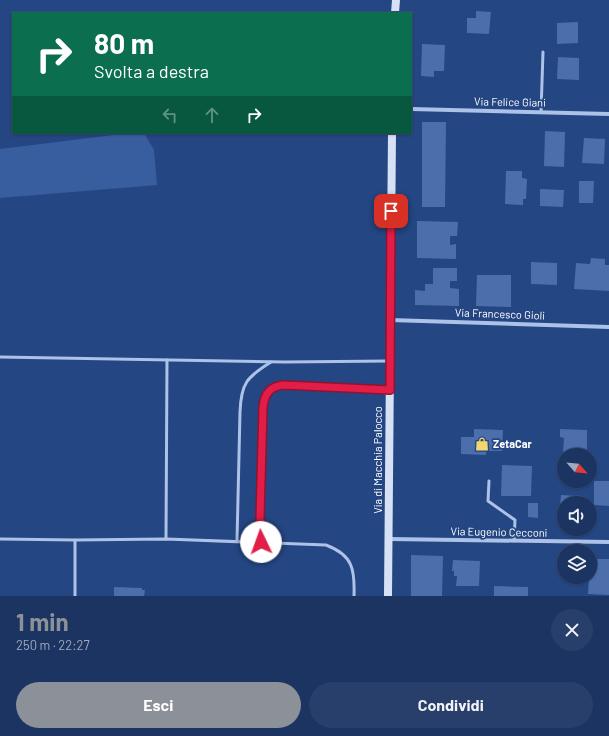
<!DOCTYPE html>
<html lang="it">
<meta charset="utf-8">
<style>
:root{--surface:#1b3462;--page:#283f6b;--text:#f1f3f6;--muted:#a0aabe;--line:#394f77;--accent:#8c9099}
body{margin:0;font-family:Barlow,sans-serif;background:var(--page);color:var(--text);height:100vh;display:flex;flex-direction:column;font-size:15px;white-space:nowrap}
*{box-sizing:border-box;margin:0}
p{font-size:13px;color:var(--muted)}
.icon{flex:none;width:22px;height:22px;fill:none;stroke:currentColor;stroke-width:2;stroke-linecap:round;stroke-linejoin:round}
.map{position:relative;height:596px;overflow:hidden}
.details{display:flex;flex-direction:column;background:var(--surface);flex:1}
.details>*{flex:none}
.hud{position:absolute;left:12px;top:12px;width:400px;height:122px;border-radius:0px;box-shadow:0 1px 3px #0004,0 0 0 1px var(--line);background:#0b6e4f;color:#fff;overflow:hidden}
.needle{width:26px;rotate:117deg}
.fabs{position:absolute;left:557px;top:448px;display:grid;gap:8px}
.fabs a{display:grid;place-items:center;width:40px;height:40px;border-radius:50%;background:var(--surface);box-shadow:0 1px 3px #0004,0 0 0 1px var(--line);font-size:20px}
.pin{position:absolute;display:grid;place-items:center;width:34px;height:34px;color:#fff;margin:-17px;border-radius:8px;box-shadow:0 2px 6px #0006}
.me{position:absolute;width:44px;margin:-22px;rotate:357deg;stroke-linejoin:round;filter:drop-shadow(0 0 3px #0008)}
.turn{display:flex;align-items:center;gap:14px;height:84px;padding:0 16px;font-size:18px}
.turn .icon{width:52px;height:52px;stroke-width:2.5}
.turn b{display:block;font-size:28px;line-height:34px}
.lanes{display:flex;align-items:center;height:38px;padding:0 16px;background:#0003;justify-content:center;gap:20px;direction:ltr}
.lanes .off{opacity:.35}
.round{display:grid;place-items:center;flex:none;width:42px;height:42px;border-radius:21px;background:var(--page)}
.head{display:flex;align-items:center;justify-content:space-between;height:68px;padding:0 16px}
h1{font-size:24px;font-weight:700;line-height:30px;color:var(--accent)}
.button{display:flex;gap:8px;margin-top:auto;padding:8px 16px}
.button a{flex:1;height:46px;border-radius:24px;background:var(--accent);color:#fff;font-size:16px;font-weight:700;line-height:46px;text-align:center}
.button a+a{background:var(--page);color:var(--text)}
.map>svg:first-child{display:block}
.green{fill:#385ea0}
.building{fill:#4c6fab}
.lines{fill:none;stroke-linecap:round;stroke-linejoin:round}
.lane{stroke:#acc2e8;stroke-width:3}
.street{stroke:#acc2e8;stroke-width:4}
.secondary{stroke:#d6e1f6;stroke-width:8}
.route-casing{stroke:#92132f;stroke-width:10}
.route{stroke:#e11d48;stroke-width:7}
.labels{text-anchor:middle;stroke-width:3.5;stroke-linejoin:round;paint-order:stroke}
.street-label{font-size:11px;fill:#fff;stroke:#244683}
.poi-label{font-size:11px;font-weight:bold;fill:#fff;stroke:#244683;text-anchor:start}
</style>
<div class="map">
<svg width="609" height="596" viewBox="0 0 609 596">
<rect width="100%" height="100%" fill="#244683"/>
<!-- green -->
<polygon class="green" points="130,133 144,133 154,150 157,185 0,198 0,149"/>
<!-- building -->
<g class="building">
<polygon points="476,11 491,12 489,34 467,33 467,18 476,18"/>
<polygon points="578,22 578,43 557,44 557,23"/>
<polygon points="422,44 445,45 444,71 434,71 434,77 421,76"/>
<polygon points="558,57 579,58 579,80 557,79"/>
<polygon points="422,122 446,122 445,207 422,207"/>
<polygon points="545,131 565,132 564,167 544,166"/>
<polygon points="584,138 605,139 604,164 582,163"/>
<polygon points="506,171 522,171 522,178 527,179 526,199 523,199 523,205 505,204"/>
<polygon points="579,181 594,181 593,203 579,203"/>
<polygon points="540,189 564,190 563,207 540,206"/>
<polygon points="417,221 458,222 457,236 450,236 450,245 456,244 456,259 417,258"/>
<polygon points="591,258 605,259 605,265 609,265 609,291 574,289 576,263 590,264"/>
<polygon points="531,262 557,263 557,285 531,284"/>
<polygon points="433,268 457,268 457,281 450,281 450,288 459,289 459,306 415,305 415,290 425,291 425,284 433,284"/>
<polygon points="477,275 511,275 511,307 476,306"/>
<polygon points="474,429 503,430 502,451 486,451 486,455 461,454 461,437 474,437"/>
<polygon points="560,429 587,430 587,453 563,452 564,438 560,437"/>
<polygon points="502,465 532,466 531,496 501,496"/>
<polygon points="594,481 609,481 609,506 594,505"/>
<polygon points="561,495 578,496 577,503 564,503 564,507 560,506"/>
<polygon points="528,503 538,503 538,518 528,517"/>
<polygon points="411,555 443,556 442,596 411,596"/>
<polygon points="590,559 609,559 609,595 588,594"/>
<polygon points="453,560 480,561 479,586 456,586 457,576 454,576 454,571 452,571"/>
<polygon points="494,586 528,587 528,596 494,596"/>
<polygon points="114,587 142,588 142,590 145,590 144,596 114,596"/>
</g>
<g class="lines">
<!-- lane -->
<g class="lane">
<polyline points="541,112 543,52"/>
<polyline points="0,357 285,362 389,361"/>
<polyline points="489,481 488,501 515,520 514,541"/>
<path d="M0,539L75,540L166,539L326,545C353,555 355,570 354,596"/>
<polyline points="166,539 167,360"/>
<polyline points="75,540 75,596"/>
<path d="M237,541L240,412C241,383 247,377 271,362"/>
<path d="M261,542L259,518L263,408C264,394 270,386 284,385L389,390"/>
</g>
<!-- street -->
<g class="street">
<polyline points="411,109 609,114"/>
<polyline points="390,320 609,327"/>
<polyline points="389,539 609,542"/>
</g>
<!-- secondary -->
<g class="secondary">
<polyline points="395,13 396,0"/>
<polyline points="388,596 392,133"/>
</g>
</g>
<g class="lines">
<!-- route casing -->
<g class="route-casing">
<path id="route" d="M261,542L260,518L263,408C264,394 270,386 284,385L390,390L391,211"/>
</g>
<!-- route -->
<use href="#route" class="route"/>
</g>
<!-- icons -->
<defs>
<g id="shop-bare" transform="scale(1.08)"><path d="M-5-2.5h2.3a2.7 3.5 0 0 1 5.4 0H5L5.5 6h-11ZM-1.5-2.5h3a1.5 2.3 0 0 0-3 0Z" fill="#f2d76f" stroke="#244683" stroke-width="2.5" paint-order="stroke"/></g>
</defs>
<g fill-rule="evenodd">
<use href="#shop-bare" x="482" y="444"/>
</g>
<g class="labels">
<!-- street labels -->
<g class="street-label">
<text transform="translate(510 102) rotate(1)" y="4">Via Felice Giani</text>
<text transform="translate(500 314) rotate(2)" y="4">Via Francesco Gioli</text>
<text transform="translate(378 460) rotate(-90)" y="4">Via di Macchia Palocco</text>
<text transform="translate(499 532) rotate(1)" y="4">Via Eugenio Cecconi</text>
</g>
<!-- poi labels -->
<g class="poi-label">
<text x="493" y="448">ZetaCar</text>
</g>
</g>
</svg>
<div class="fabs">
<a><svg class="needle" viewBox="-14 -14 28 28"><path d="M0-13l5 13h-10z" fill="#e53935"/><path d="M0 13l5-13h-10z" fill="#a0aabe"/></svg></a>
<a><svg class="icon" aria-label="sound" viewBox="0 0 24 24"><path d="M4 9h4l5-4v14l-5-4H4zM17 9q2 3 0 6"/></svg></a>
<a><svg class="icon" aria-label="layers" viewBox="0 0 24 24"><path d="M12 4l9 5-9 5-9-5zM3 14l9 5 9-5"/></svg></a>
</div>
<div class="pin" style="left:391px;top:211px;background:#d93025"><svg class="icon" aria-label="arrive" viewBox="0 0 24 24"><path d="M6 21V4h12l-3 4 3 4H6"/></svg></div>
<svg class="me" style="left:261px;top:542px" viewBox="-20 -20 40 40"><circle r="19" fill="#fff"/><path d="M0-13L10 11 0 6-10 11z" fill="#e11d48"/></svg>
<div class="hud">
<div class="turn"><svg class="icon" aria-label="right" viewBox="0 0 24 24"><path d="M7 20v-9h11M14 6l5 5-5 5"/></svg><div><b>80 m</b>Svolta a destra</div></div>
<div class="lanes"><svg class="icon off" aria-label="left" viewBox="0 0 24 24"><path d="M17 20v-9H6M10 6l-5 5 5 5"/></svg><svg class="icon off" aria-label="ahead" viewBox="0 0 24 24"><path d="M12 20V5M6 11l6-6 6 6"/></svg><svg class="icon" aria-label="right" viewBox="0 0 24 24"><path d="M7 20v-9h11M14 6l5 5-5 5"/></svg></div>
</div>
</div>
<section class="details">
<div class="head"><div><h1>1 min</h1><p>250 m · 22:27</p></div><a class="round"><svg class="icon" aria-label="close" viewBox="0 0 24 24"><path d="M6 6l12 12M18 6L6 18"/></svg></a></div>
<div class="button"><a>Esci</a><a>Condividi</a></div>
</section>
